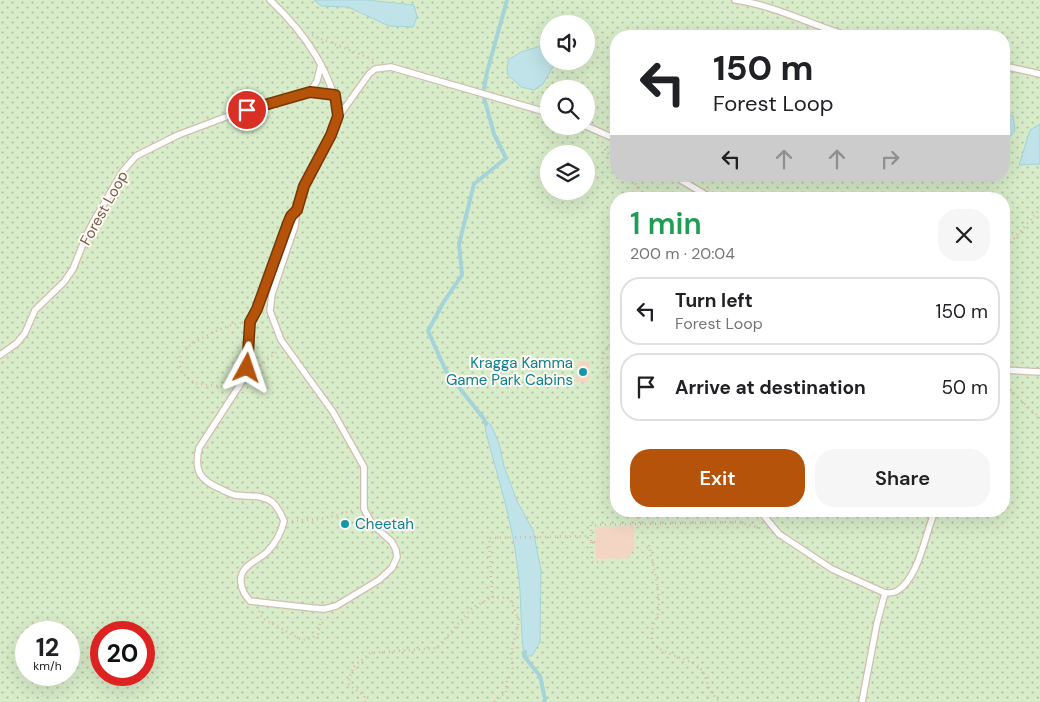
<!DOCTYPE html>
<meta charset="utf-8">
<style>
:root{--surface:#fff;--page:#f6f6f6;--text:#202124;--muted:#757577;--line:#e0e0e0;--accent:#b45309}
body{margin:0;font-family:"DM Sans",sans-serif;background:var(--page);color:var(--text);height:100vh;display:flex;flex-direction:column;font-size:19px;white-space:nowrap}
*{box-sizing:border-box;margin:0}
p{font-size:16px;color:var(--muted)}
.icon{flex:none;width:28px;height:28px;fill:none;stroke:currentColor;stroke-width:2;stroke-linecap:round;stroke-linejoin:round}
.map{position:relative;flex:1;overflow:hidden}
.sheet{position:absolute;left:610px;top:192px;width:400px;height:325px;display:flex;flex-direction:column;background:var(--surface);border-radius:20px;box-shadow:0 5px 20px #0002}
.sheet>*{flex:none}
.hud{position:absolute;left:610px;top:30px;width:400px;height:152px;border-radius:20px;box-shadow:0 5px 20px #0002;background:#fff;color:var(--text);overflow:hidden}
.tools{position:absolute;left:540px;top:15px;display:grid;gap:10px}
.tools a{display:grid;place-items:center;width:55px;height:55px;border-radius:50%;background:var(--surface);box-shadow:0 5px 20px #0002;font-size:25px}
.speed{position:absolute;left:15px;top:621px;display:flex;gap:10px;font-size:25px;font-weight:700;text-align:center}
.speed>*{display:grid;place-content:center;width:65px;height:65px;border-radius:50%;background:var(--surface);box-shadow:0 5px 20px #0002;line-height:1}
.speed small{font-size:12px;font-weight:400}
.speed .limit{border:8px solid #d22;background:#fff;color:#111}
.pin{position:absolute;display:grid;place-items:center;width:42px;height:42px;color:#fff;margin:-21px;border:2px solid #fff;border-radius:50%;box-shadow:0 1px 5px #0007}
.me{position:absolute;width:55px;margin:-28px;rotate:5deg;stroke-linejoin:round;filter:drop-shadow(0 0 4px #0008)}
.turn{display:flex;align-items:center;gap:18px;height:105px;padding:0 20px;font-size:22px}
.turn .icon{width:65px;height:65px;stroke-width:2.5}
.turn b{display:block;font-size:35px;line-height:42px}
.lanes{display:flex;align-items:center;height:48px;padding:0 20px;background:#0003;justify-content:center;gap:25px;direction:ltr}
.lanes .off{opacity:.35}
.round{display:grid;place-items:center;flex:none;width:52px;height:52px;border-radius:20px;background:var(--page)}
.headline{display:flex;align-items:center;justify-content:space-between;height:85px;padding:0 20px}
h1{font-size:30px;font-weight:600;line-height:38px;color:#1e9e55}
.primary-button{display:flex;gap:10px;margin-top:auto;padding:10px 20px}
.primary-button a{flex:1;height:58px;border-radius:20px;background:var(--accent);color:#fff;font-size:20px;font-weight:600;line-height:58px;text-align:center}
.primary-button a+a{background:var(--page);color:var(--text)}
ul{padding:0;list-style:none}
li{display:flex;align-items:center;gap:15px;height:68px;margin:0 10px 8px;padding:0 10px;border:2px solid var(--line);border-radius:20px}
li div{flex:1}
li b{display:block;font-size:19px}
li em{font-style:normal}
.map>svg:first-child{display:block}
.grass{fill:url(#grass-dots);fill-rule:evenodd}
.water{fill:#bfe3e8;stroke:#a5d3da}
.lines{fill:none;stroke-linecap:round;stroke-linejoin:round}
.stream{stroke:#a5d3da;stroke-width:4}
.building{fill:#f3d5c3}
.lane-casing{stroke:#d1beb0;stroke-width:8}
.path{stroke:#d9b8a5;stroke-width:2.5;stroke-dasharray:1 4;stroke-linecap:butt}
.lane{stroke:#fff;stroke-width:5.5}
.route-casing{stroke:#753606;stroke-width:12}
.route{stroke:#b45309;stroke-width:9}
.culture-dot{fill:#0f9aa8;stroke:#fffaf3;stroke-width:2}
.labels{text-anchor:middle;stroke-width:4;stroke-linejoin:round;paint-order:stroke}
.street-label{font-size:15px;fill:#7a5c4d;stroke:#fffaf3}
.culture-label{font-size:15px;fill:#0d838f;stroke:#fffaf3;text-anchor:end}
</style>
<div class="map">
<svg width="1040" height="702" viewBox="0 0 1040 702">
<defs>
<pattern id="grass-dots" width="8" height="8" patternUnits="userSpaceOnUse" patternTransform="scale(1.25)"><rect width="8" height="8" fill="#d8ecc9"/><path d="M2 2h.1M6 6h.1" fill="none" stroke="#b4c2a5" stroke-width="1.8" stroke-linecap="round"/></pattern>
</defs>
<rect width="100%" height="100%" fill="#fdf6ec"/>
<!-- grass -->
<path class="grass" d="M0,0H1040V702H0ZM549,24H586V61H549ZM616,36H1004V176H616ZM549,89H586V126H549ZM549,154H586V191H549ZM616,199H1004V511H616ZM26,632H69V675H26ZM101,632H144V675H101Z"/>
<!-- water -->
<g class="water">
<polygon points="314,0 367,0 414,5 417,17 413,27 389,26 348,7 321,6"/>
<polygon points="544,45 549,47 549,61 556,61 543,84 534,90 521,87 507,74 508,60 521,52"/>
<polygon points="1004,111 1013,116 1015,130 1004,145"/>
<polygon points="1040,124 1040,164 1019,165 1030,130"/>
<path d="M484,419L491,425L499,443L504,466L517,501L533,530L541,570L540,642L532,656H524C520,628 522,599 518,571C513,524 498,478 486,433Z"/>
</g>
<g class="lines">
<!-- stream -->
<g class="stream">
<polyline points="486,424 484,419 446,371 428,331 443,303 462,275 459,244 474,184 506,158 494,134 483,94 487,72 507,0"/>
<polyline points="525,652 524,656 540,676 545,699 544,702"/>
</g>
</g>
<!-- building -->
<g class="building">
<polygon points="578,361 590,362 588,383 576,382"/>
<polygon points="634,526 635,551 630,551 631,558 596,559 595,527"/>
</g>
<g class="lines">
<!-- lane casing -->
<g class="lane-casing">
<g id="lane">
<path d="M270,0C303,31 331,71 339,116"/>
<path d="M735,0C774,5 811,25 849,36"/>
<polyline points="1004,66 1040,74"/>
<polyline points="310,92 317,81 321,65"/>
<polyline points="586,126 616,139"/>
<polyline points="674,176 713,199"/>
<path d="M297,210L291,216L288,223L257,309L250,322L249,351L247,368L243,380L199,448C194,470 199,480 221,489C225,491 230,494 235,495C247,497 262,494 272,502C278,507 281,514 284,521C281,533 276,543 267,552C256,562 239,566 241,583C242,591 245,595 250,601L312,608L324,609L336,606L379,580L392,568L397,557L396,550L392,542L372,524L364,509V467L333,412L281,340L270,311L272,294L295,226L297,210L305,186L339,116L369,74L375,69L391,67L549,113"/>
<polyline points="0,355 17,343 25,333 35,310 64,282 73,269 87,234 95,219 123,171 136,156 178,135 231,115 310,92 335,95"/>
<polyline points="1004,370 1040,372"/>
<polyline points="760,511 779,534 832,569 885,593"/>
<path d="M862,702L877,623L885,593C889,593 894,593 897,591C919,578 925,534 935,511"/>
</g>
</g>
<!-- path -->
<g class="path">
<polyline points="312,35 374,60"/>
<polyline points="598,142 616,162"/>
<polyline points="629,176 648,199"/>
<polyline points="1004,250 1040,209"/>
<path d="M616,337C601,353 594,367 616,380"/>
<polyline points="256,369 279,350"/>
<polyline points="1004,382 1015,395 1040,418"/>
<path d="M227,388C204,381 200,392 180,370C180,364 179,356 184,351C192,341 228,324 241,323"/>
<polyline points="292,521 321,519 355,510"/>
<polyline points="639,523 640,511"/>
<polyline points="591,542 592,562 605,562"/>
<polyline points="595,542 591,542 591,525 739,522 763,529"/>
<path d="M649,545C653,565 659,586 659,607C659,618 649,629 652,640C655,652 685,658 695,664C707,671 705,683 712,693C714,696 717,699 720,702"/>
<polyline points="492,597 489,538 590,536"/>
<polyline points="259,611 262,618 302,640 312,638 318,634 321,617"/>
<polyline points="366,702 364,696 348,684 353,667 370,653 437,648 472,608 492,597 510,598 519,620 511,654 513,672 506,683 506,692 494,702"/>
</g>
<!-- lane -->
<use href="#lane" class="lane"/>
</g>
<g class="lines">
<!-- route casing -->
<g class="route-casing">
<polyline id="route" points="247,110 310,92 335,95 338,116 331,135 304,186 297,210 291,216 288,223 257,309 250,322 247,368"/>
</g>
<!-- route -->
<use href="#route" class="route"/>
</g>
<!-- markers -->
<g class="culture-dot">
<circle cx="583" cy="372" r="5"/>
<circle cx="345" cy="524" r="5"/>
</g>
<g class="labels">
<!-- street labels -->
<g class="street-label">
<text transform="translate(104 208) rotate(-61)" y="5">Forest Loop</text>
</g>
<!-- culture labels -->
<g class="culture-label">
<text x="573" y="368">Kragga Kamma<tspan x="573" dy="17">Game Park Cabins</tspan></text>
<text x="355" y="529" text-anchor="start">Cheetah</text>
</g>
</g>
</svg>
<div class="tools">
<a><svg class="icon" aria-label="sound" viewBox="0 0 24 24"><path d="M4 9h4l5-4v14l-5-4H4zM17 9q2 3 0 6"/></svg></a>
<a><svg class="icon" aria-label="search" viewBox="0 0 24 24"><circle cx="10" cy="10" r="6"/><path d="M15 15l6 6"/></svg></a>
<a><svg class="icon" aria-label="layers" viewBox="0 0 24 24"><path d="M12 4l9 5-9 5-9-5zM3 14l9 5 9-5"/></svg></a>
</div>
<div class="speed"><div>12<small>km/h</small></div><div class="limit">20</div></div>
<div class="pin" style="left:247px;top:110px;background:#d93025"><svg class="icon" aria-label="arrive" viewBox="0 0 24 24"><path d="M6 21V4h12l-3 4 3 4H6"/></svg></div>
<svg class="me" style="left:247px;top:368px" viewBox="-20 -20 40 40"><path d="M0-17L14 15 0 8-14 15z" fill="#b45309" stroke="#fff" stroke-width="4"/></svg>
<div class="hud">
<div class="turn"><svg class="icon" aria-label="left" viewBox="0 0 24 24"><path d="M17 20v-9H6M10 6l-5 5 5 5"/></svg><div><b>150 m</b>Forest Loop</div></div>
<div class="lanes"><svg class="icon" aria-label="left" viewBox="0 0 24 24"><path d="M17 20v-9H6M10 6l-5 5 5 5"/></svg><svg class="icon off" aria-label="ahead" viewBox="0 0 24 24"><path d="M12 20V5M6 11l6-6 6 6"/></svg><svg class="icon off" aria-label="ahead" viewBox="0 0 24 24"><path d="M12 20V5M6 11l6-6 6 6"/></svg><svg class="icon off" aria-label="right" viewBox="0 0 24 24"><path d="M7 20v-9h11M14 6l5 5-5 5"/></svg></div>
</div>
<section class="sheet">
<div class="headline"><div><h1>1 min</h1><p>200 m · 20:04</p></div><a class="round"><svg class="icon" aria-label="close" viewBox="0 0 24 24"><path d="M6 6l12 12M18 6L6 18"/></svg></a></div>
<ul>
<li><svg class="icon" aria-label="left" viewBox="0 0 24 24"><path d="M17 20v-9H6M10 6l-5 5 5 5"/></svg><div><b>Turn left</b><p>Forest Loop</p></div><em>150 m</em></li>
<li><svg class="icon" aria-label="arrive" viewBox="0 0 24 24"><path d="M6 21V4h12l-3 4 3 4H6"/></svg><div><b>Arrive at destination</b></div><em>50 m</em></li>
</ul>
<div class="primary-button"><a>Exit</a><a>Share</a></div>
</section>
</div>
